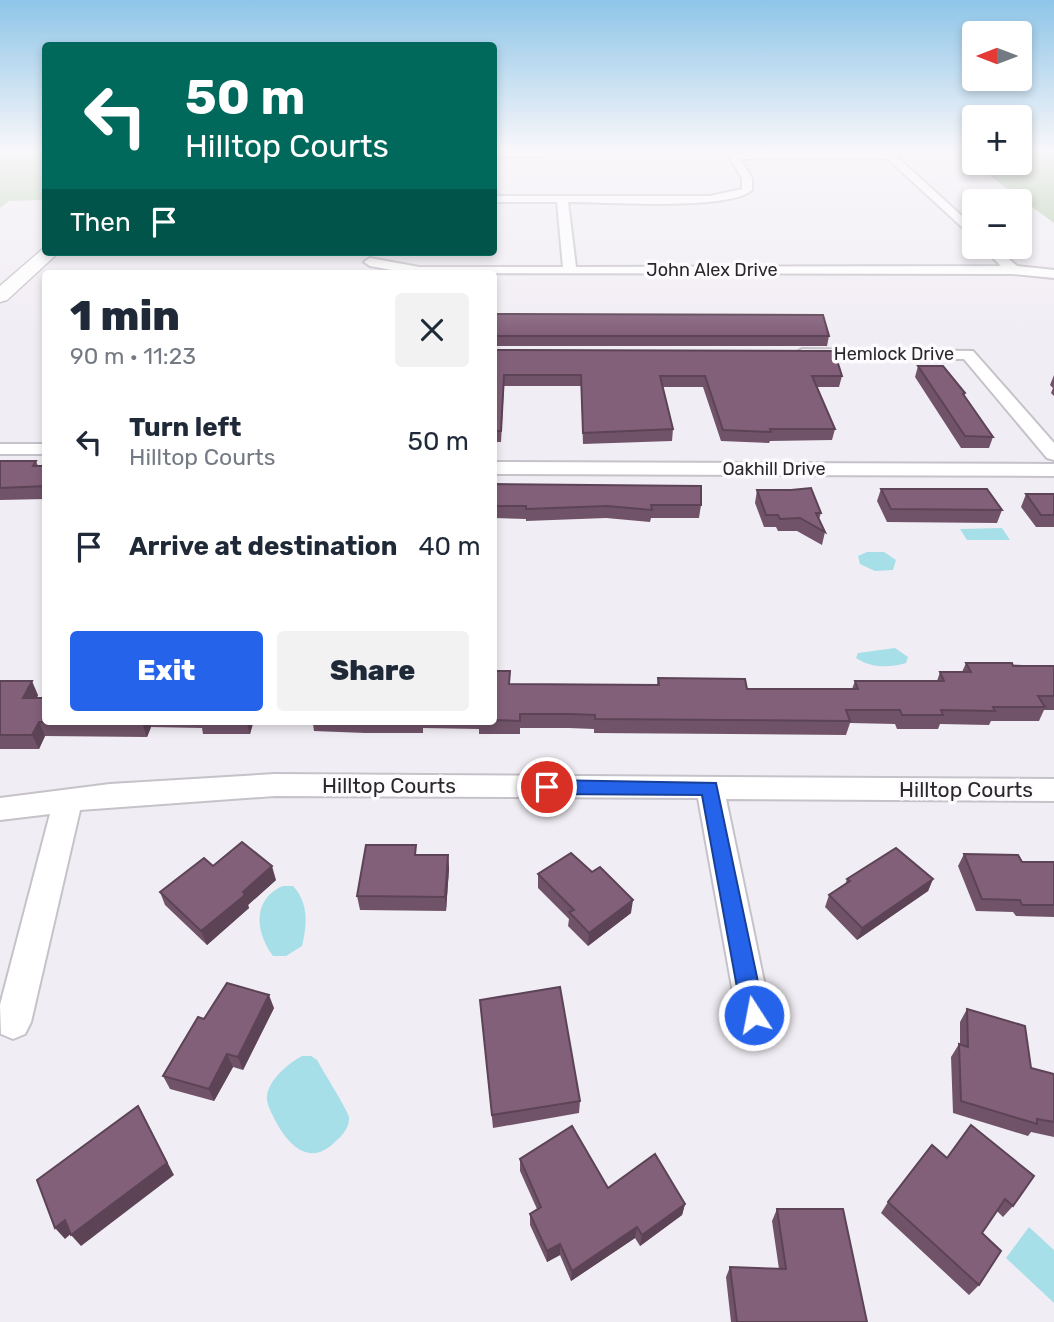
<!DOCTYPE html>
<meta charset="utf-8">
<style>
:root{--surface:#fff;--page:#f2f2f3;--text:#1f2937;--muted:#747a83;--accent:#2563eb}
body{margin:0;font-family:Rubik,sans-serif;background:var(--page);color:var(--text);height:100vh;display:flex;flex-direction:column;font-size:26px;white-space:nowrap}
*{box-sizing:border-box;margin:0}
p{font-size:23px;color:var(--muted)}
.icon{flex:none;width:38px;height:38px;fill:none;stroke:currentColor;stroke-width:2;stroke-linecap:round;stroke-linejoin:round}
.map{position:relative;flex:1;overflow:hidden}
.sheet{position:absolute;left:42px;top:270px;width:455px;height:455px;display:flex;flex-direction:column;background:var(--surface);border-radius:7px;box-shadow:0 4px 10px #0003}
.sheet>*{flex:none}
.guide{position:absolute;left:42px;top:42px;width:455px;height:214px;border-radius:7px;box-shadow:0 4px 10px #0003;background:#00695c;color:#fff;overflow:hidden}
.needle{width:46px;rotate:270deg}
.buttons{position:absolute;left:962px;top:21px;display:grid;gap:14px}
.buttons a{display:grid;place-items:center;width:70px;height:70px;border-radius:7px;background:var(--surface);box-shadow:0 4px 10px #0003;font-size:35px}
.pin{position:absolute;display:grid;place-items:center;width:60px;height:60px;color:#fff;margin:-30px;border:4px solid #fff;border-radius:50%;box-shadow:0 2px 7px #0007}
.me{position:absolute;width:77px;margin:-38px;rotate:349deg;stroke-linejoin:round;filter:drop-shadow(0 0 5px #0008)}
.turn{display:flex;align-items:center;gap:24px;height:147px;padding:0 28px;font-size:32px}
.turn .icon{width:91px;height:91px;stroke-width:2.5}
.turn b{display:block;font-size:49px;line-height:60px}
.then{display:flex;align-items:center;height:66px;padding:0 28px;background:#0003;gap:14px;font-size:26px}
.round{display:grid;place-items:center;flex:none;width:74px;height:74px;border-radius:7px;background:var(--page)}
.headline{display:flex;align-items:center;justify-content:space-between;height:119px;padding:0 28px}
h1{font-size:42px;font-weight:800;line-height:52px}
.action{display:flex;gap:14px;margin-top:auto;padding:14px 28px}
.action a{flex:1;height:80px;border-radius:7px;background:var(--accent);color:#fff;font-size:28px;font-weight:800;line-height:80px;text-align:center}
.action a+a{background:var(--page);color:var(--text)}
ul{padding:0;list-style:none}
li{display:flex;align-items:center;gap:21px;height:105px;padding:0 28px}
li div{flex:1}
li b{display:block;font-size:26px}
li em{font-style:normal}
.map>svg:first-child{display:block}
.green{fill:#bed5b7}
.forest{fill:#aec9a5}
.water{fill:#a7dfe8}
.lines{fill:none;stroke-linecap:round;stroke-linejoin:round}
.street-casing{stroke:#c6c2c9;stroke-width:4}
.secondary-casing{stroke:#c6c2c9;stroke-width:3}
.street{fill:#fff;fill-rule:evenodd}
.secondary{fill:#fff;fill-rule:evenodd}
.wall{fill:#715369}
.shaded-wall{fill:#5c4355}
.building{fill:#83607a;stroke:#5c4355;stroke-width:2}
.route{fill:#2563eb;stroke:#184099;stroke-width:2}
.labels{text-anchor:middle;stroke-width:7;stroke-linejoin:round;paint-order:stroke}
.far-street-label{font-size:18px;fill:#2a282b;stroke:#fdfbfe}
.street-label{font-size:21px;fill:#2a282b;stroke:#fdfbfe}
</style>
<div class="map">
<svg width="1054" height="1322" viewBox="0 0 1054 1322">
<rect width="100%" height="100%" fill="#f1edf4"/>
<!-- green -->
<polygon class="green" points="0,149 45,149 45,200 9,201 0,208"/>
<!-- forest -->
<polygon class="forest" points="953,149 975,149 975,163 1020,163 1020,149 1054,149 1054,223"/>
<!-- water -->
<g class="water">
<polygon points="1002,528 1010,540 967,540 960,529"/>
<polygon points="867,552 884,552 896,560 893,570 875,571 860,564 858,556"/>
<path d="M895,648L908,657L906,663C888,668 871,668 856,658L858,653Z"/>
<path d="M283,886H293C309,903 307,925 302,946L286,956H273C255,932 252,899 283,886Z"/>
<path d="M302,1056H311L317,1060C323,1071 347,1109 349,1117C350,1126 343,1135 337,1140C309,1170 286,1143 273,1116C270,1110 266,1102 267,1096C269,1079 289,1063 302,1056Z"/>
<polygon points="1029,1227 1054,1250 1054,1303 1006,1258"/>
</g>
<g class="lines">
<!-- street casing -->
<g class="street-casing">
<g id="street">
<polygon points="563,149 541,156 494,157 494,151"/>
<path d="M725,149H734L736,153L889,152L903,149V154L896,156L975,228V239L887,158L740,159L752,178V190C730,211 604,202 568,202L576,267L1001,266L982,247H995L1017,266L1054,270V278L1013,274L409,273L370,266L364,262L370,258L419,267H563L557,202H494V196H710L742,189V178Z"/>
<polygon points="802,349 973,351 1054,443 1054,460 1047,458 964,359 797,357 794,354"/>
<rect x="0" y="444" width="46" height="10"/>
<polygon points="494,462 1054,464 1054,476 494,474"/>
<polygon points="275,774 1054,779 1054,801 726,799 771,1015 766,1027 754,1031 742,1027 737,1015 698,798 275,796 80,810 31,1022 25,1034 13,1039 1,1034 0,1005 50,814 0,820 0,798 110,784"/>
</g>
</g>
<!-- secondary casing -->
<g class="secondary-casing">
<polygon id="secondary" points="44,248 46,252 59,252 7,300 0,302 0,286"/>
</g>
<!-- street -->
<use href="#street" class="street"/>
<!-- secondary -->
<use href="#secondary" class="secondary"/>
</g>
<!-- wall -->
<g class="wall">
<polygon points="494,314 829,336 827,346 494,346 494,349"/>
<polygon points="494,350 842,376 839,387 817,387 835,429 832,440 770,441 769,443 721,441 703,387 663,387 673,429 672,441 583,444 581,386 504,386 501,442 494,442"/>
<polygon points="918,366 965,393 964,396 993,437 989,448 961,448 915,377"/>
<polygon points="1054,375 1054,396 1051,393 1053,388 1050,385"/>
<polygon points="0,461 36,461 38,466 46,466 46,499 0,500"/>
<polygon points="494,484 701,505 699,518 651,518 650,522 606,518 526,521 526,519 494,518"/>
<polygon points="881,489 1002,510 997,523 887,522 877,501"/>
<polygon points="757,490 821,513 819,519 825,532 822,545 797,531 778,531 776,527 764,527 755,503"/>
<polygon points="1026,494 1054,494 1054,527 1036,527 1021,507"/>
<polygon points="966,663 1054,666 1054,710 1044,710 1039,721 991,721 989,725 940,724 938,729 897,729 895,724 850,723 846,735 594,733 594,729 569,728 520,728 520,734 479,734 479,729 423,728 423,733 365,733 314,731 313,724 254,721 250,734 203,734 202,728 151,727 147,737 45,736 39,749 0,749 0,681 38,695 37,698 46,721 494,721 494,671 510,684 657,685 658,678 747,689 852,689 855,681 937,681 940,672 962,672"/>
<polygon points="964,854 1022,862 1054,862 1054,917 1016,916 1013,912 976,911 958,866"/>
<polygon points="417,855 448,855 449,869 446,911 360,910 357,896"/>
<polygon points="213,866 276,880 248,905 249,908 207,945 165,905 160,892"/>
<polygon points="592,872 631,913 588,946 568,926 569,919 538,888 538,874"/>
<polygon points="847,879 933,879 928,891 857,940 825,907 829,895 845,885"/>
<polygon points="480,1000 580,1101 579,1113 493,1128"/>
<polygon points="274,1008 243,1070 233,1067 214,1101 170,1089 163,1076 204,1019"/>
<polygon points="967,1009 1031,1068 1054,1074 1054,1137 1031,1132 1028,1136 953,1113 951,1057 959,1044 960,1045 960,1022"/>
<polygon points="971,1125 1013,1206 1003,1217 997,1211 982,1233 979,1285 969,1295 881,1213 888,1202 947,1158"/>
<polygon points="520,1159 608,1188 685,1204 682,1215 640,1246 635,1238 571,1281 560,1255 547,1262 530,1225 530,1214 537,1209 520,1171"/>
<polygon points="777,1209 867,1322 731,1322 726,1277 730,1267 779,1269 772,1221"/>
</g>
<!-- shaded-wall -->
<g class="shaded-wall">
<polygon points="32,681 38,695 29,711 23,698"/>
<polygon points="143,721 149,721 151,727 147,737 142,723"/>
<polygon points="246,721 253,721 250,734"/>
<polygon points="39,722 45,736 39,749 32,735"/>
<polygon points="448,855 449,869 446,911 445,897"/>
<polygon points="272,866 276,880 248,905 249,908 207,945 201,931"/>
<polygon points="933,879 928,891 857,940 862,928"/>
<polygon points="633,900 631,913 588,946 589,933"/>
<polygon points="269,995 274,1008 243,1070 238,1057"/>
<polygon points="227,1054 233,1067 214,1101 209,1089"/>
<polygon points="138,1106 174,1175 81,1246 71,1235"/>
<polygon points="685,1204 682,1215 640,1246 642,1235"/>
<polygon points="65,1220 74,1231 65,1239 55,1228"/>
<polygon points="637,1227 635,1238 571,1281 572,1271"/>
<polygon points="560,1244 560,1255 547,1262 547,1251"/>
</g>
<!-- building -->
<g class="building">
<polygon points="494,314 823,315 829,336 494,336 494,337"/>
<polygon points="494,350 834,351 842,376 812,376 835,429 770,429 771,432 723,430 705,376 660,376 673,429 583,433 581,375 504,375 501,431 494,431"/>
<polygon points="918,366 943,366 965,393 963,394 993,437 965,436"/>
<polygon points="0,461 36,461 33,466 46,466 46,486 0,488"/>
<polygon points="494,484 701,486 701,505 651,505 652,510 607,506 526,509 526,506 494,506"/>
<polygon points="811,488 821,513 816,513 825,532 800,518 780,519 778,515 766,515 757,490 791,490"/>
<polygon points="881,489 987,489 1002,510 891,509"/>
<polygon points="1026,494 1054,494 1054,515 1041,515"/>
<polygon points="966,663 1012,663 1013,666 1054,666 1054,696 1038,696 1045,707 993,707 995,711 941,710 943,715 902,715 900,710 846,710 850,721 595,719 595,715 570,714 520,714 520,721 494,720 494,671 510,671 509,684 659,685 658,678 745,679 747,689 858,689 855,681 944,681 940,672 971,672"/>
<polygon points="0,681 32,681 23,698 46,698 46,721 143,721 142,723 39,722 32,735 0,735"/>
<polygon points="242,842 272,866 243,892 245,895 201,931 160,892 204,858 213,866"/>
<polygon points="366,845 416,845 415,855 448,855 445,897 357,896"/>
<polygon points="896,848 933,879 862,928 829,895 850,881 847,879"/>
<polygon points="571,853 592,872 600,867 633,900 589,933 569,912 574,910 538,874"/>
<polygon points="964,854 1018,855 1022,862 1054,862 1054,905 1022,905 1020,900 982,899"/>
<polygon points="227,983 269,995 238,1057 227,1054 209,1089 163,1076 198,1017 204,1019"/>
<polygon points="560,987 580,1101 492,1115 480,1000"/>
<polygon points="967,1009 1025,1026 1031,1068 1054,1074 1054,1122 1037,1119 1037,1124 961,1101 959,1044 968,1047"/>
<polygon points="138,1106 167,1163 71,1235 65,1220 55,1228 37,1180"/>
<polygon points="971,1125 1034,1176 1013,1206 1005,1199 982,1233 1001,1251 979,1285 888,1202 932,1145 947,1158"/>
<polygon points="572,1126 608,1188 655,1154 685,1204 642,1235 637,1227 572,1271 560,1244 547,1251 530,1214 541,1207 520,1159"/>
<polygon points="777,1209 843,1209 867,1322 737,1322 730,1267 786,1269"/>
</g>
<!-- sky -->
<linearGradient id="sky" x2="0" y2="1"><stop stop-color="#8ec5e8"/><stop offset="0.45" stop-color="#f9f7fa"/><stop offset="1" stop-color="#f9f7fa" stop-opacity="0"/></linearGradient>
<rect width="1054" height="334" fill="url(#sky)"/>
<!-- route -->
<polygon class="route" points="547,780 716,783 765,1015 762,1023 754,1026 746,1023 742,1015 702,795 547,794 540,792 538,787 540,782"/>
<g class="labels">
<!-- far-street labels -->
<g class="far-street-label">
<text x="712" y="276">John Alex Drive</text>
<text x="894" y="360">Hemlock Drive</text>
<text x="774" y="475">Oakhill Drive</text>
</g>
<!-- street labels -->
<g class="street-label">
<text x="389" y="793">Hilltop Courts</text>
<text x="966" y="797">Hilltop Courts</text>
</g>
</g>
</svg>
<div class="buttons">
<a><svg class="needle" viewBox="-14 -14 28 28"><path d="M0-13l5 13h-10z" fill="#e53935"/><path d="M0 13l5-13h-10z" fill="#747a83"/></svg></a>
<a>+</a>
<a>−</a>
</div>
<div class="pin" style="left:547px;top:787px;background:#d93025"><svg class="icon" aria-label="arrive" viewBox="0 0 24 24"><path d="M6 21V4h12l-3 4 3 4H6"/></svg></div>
<svg class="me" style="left:754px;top:1015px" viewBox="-20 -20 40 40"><circle r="17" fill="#2563eb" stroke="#fff" stroke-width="3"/><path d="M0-11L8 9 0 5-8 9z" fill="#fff"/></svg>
<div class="guide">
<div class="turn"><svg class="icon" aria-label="left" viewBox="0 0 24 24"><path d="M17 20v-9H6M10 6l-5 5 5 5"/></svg><div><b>50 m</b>Hilltop Courts</div></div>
<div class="then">Then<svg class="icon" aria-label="arrive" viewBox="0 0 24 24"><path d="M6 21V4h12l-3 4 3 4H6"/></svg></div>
</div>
<section class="sheet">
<div class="headline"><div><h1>1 min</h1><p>90 m · 11:23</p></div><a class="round"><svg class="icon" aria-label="close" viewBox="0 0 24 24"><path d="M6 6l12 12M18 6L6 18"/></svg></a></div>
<ul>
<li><svg class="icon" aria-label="left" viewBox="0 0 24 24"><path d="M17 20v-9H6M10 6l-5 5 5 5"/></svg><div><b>Turn left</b><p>Hilltop Courts</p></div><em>50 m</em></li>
<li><svg class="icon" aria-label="arrive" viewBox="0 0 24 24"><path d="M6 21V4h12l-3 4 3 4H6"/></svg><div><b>Arrive at destination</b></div><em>40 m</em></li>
</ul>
<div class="action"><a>Exit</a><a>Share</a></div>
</section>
</div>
